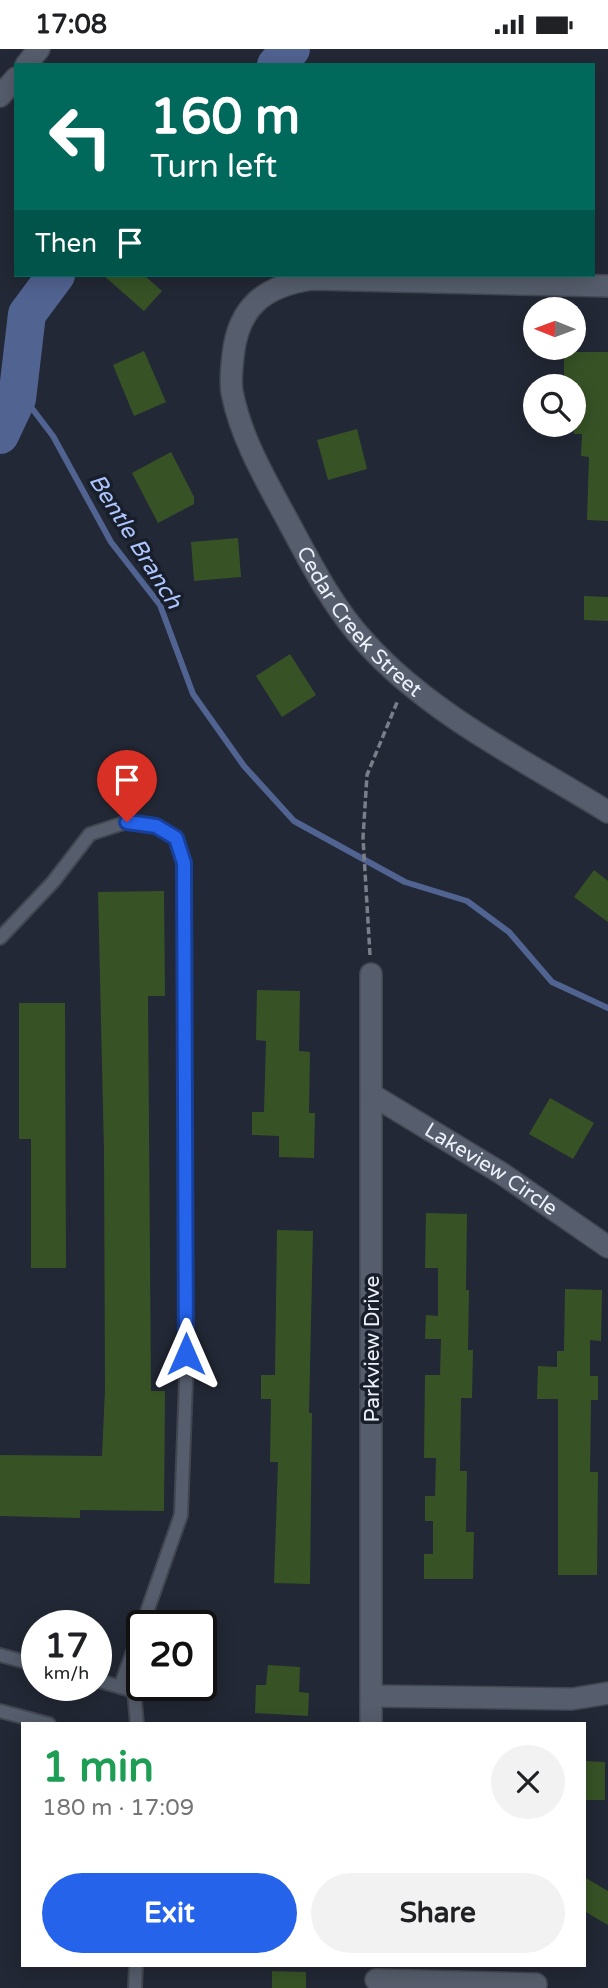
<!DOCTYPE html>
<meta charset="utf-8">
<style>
:root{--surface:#fff;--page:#f2f2f2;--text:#202124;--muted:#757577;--accent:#2563eb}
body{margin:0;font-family:"Varela Round",sans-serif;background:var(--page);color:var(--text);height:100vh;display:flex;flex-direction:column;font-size:26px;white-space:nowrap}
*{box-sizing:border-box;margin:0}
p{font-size:23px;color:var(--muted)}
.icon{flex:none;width:38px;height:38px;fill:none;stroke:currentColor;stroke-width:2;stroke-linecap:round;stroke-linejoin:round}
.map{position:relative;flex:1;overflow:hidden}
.details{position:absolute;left:21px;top:1673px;width:565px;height:245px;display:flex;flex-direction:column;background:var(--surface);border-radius:0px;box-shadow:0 4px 18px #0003}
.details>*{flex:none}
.hud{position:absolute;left:14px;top:14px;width:581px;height:214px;border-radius:0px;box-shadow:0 4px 18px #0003;background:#00695c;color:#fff;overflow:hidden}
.needle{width:46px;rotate:271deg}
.tools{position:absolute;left:523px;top:248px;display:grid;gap:14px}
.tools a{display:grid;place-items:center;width:63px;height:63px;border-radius:50%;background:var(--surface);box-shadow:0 4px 18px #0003;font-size:35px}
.speed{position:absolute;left:21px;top:1561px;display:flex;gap:14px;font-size:35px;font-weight:700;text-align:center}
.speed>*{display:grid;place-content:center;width:91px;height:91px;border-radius:50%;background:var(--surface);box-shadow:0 4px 18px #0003;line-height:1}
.speed small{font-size:18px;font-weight:400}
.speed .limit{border:4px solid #111;border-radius:10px;background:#fff;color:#111}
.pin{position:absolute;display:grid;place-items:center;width:60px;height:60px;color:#fff;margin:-72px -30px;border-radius:50% 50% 50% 0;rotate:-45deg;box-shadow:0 0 7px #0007}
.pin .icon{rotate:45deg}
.me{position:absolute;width:77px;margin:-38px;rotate:0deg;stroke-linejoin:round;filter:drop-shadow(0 0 5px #0008)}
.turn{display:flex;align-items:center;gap:24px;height:147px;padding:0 21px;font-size:32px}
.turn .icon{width:91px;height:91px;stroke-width:2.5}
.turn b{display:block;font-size:49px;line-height:60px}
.then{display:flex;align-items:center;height:66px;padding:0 21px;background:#0003;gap:14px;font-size:26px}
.round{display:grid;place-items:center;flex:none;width:74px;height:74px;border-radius:37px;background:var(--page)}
.overview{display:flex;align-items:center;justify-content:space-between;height:119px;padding:0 21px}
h1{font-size:42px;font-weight:700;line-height:52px;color:#1e9e55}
.cta{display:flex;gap:14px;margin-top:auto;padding:14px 21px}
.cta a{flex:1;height:80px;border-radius:42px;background:var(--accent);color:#fff;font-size:28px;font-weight:700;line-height:80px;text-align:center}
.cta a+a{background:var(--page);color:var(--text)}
.status{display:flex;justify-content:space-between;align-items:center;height:49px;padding:0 35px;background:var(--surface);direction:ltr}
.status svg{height:19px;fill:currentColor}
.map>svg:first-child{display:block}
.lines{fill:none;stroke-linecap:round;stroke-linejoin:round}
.stream{stroke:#516391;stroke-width:6}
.river{stroke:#516391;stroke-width:38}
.building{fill:#375326}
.lane-casing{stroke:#414651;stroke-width:16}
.street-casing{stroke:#414651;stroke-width:24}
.path{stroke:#797e89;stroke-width:3.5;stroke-dasharray:7 3.5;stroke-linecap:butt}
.lane{stroke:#565d6c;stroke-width:12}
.street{stroke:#565d6c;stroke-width:21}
.route-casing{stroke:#184099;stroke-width:18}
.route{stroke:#2563eb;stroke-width:12}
.labels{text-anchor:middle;stroke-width:7;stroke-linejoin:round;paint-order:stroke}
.street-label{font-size:21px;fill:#ecf0f9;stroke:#191e2b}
.water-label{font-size:23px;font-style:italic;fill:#adc5ff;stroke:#191e2b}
</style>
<div class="status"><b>17:08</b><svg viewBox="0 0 49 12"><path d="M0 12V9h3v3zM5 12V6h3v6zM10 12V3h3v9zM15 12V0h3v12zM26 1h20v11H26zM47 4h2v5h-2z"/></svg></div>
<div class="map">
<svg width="608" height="1939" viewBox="0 0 608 1939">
<rect width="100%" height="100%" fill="#222835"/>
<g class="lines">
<!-- stream -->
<polyline class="stream" points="18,341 53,387 111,493 160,556 193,645 244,717 294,772 405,833 467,852 509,883 552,933 608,959"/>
<!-- river -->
<g class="river">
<polyline points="276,16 291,0"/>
<polyline points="0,386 17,350 27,265 56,226"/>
</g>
</g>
<!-- building -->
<g class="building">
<polygon points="103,226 144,226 162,242 144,262"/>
<polygon points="144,302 166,353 134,367 113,316"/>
<polygon points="564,303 608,303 608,472 587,471 589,408 581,407 582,385 574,385 574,338 564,338"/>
<polygon points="357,380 367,420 328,431 317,391"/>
<polygon points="171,403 194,448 194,455 158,474 132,424"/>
<polygon points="238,489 241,528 194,532 191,493"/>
<polygon points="584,547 608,548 608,572 584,571"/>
<polygon points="290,605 316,646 282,668 256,627"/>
<polygon points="594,821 608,832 608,873 574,848"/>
<polygon points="164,842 165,947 148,947 151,1342 165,1342 164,1462 80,1461 80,1469 0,1467 0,1406 102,1407 105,1341 104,1103 98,843"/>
<polygon points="257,941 300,942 299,1002 310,1003 309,1064 315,1064 314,1109 279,1108 279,1087 252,1086 252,1063 264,1063 266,992 256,991"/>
<polygon points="19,954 65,954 66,1219 31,1219 31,1090 19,1090"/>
<polygon points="550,1049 594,1074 573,1110 529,1085"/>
<polygon points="426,1164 467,1165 466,1241 469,1241 468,1301 473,1301 472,1349 461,1349 460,1422 467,1422 466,1483 474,1483 473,1530 424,1530 424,1505 433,1505 433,1472 425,1472 425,1447 435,1447 436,1409 424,1409 425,1326 440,1326 441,1290 425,1290 426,1266 438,1267 438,1219 425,1219"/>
<polygon points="277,1181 313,1182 309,1364 312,1364 310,1535 274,1534 278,1413 270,1413 271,1350 261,1350 261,1326 275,1326"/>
<polygon points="565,1240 602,1241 601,1292 590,1291 590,1327 598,1327 598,1351 591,1351 590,1423 598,1423 597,1526 558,1526 558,1350 537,1350 538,1317 557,1318 557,1302 564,1302"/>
<polygon points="268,1616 300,1618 299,1643 309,1644 308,1667 255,1664 256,1636 266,1636"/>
<polygon points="584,1712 605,1713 605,1751 584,1751"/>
<polygon points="584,1828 608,1842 608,1876 584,1862"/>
<polygon points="272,1922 306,1923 306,1939 272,1939"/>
</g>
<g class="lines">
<!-- lane casing -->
<g class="lane-casing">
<g id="lane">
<polyline points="0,889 53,833 90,785 127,773 156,777 176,789 184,814 186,1332 181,1466 142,1577"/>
<polyline points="0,1606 37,1616"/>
<polyline points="96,1631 134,1642 137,1675"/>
<polyline points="120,1638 142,1578"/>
<polyline points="0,1662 49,1675"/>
<polyline points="135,1939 136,1916"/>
</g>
</g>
<!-- street casing -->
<g class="street-casing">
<g id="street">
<polyline points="26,16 39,0"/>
<polyline points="0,47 16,29"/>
<path id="s1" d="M608,237L312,230C265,237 238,257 233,307C232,318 230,332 232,343C241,390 267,433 289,474C311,515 334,560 366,594C431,666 526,712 608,763"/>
<polyline points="371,925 371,1675"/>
<path id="s2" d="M374,1047L501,1124L608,1198"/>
<polyline points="371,1647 572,1650 608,1644"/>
<polyline points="376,1931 536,1935"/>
</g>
</g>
<!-- path -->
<polyline class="path" points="370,906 363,789 367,726 398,651"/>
<!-- lane -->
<use href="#lane" class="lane"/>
<!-- street -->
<use href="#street" class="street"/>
</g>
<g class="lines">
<!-- route casing -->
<g class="route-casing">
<polyline id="route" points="127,773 156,777 176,789 184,814 186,1305"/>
</g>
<!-- route -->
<use href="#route" class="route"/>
</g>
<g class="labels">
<!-- street labels -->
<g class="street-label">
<text dy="7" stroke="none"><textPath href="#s1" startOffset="719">Cedar Creek Street</textPath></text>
<text dy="7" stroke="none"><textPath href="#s2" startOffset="138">Lakeview Circle</textPath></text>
<text transform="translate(372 1300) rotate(-90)" y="7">Parkview Drive</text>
</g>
<!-- water labels -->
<g class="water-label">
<text transform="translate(136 492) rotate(58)" y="8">Bentle Branch</text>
</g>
</g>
</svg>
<div class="tools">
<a><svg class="needle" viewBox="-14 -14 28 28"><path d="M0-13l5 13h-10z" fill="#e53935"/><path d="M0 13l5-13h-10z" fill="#757577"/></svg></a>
<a><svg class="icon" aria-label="search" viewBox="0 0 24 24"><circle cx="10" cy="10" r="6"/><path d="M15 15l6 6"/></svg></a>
</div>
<div class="speed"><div>17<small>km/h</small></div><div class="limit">20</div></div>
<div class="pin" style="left:127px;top:773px;background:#d93025"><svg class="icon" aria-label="arrive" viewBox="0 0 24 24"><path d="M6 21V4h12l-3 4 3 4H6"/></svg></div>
<svg class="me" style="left:186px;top:1305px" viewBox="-20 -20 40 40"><path d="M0-17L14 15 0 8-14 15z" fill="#2563eb" stroke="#fff" stroke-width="4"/></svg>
<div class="hud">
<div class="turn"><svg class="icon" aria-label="left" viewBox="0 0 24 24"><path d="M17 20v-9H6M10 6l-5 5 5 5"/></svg><div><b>160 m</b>Turn left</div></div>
<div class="then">Then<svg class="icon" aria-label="arrive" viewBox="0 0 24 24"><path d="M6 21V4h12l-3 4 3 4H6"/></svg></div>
</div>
<section class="details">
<div class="overview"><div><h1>1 min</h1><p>180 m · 17:09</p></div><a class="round"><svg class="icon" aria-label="close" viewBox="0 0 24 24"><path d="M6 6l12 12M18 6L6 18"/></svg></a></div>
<div class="cta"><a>Exit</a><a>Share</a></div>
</section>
</div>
